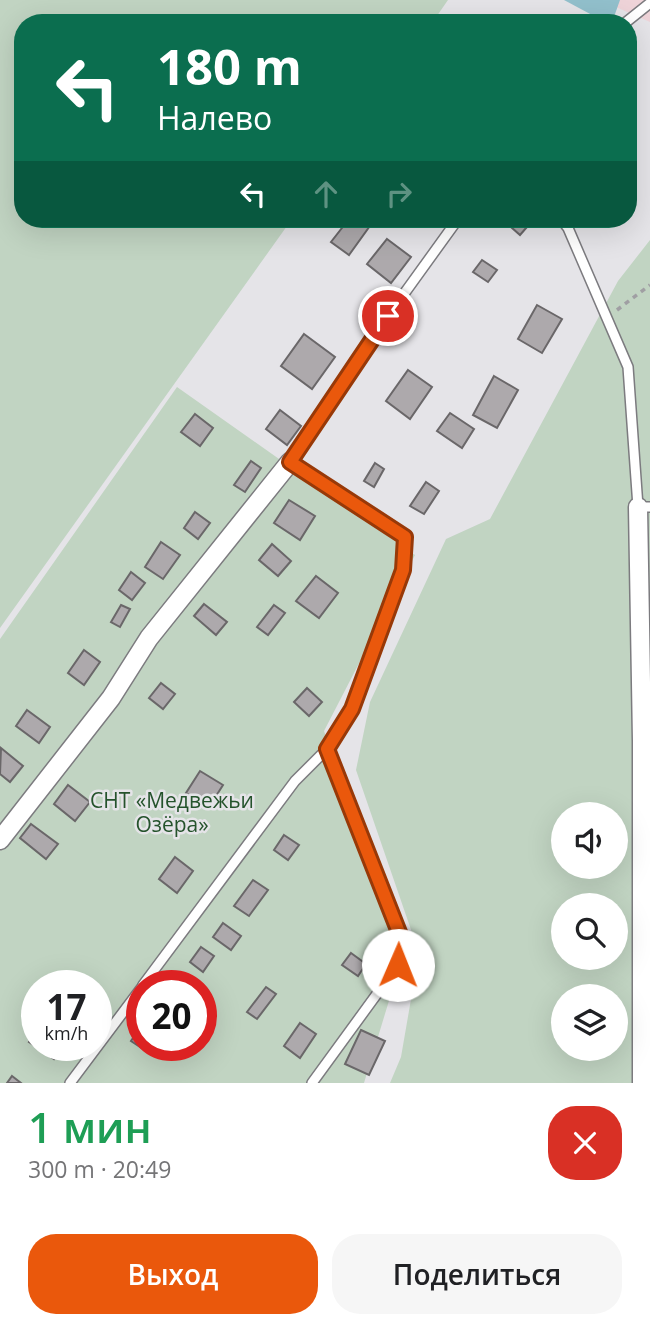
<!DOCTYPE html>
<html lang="ru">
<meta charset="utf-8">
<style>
:root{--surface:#fff;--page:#f6f6f6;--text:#202124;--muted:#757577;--accent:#ea580c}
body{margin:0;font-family:"Open Sans",sans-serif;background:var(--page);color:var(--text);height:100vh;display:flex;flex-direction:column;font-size:26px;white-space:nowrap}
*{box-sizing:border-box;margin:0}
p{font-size:23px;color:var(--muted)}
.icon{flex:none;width:38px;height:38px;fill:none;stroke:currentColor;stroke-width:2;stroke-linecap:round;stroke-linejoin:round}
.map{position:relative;height:1083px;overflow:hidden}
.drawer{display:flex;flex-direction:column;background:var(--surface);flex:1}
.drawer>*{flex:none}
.top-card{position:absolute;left:14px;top:14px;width:623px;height:214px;border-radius:28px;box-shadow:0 7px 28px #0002;background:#0b6e4f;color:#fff;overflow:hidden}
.fabs{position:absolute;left:551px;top:802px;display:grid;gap:14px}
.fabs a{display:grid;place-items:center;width:77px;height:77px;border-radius:50%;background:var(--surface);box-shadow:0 7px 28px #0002;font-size:35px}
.speed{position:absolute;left:21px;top:970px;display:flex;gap:14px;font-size:35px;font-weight:700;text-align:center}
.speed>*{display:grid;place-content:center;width:91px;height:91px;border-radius:50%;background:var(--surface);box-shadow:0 7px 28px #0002;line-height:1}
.speed small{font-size:18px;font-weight:400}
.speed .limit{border:10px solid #d22;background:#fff;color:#111}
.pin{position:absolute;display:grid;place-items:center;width:60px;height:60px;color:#fff;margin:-30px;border:4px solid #fff;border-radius:50%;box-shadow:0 2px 7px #0007}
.me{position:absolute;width:77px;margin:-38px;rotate:1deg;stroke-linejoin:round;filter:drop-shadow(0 0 5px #0008)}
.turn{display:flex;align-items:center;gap:24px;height:147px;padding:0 28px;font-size:32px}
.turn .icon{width:91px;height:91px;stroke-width:2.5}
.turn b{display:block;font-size:49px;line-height:60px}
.lanes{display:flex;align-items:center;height:66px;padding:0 28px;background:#0003;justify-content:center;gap:35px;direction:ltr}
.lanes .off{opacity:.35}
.round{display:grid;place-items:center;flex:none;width:74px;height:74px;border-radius:28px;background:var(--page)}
.head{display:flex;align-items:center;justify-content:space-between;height:119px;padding:0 28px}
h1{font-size:42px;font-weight:600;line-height:52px;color:#1e9e55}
.primary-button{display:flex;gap:14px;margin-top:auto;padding:14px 28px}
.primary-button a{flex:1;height:80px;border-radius:28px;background:var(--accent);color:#fff;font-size:28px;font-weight:600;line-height:80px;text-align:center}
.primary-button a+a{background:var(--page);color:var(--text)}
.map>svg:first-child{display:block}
.commercial{fill:#eed3d8}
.green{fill:#c1d4c2;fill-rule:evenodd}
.water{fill:#92c0cc}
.building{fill:#ada9ac;stroke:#6a6769;stroke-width:2}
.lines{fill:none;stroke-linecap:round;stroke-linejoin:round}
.lane-casing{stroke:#7c7b7f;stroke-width:12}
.street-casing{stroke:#7c7b7f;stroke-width:21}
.path{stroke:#a09fa3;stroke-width:3.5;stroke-dasharray:5 5;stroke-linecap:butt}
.lane{stroke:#fff;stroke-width:9}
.street{stroke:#fff;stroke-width:18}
.route-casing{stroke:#983908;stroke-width:18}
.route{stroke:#ea580c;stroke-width:12}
.labels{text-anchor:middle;stroke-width:5;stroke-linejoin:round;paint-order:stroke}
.park-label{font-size:21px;fill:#25532c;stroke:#e5e4e8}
</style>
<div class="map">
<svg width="650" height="1083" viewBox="0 0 650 1083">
<rect width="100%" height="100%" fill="#e5e4e8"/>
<!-- commercial -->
<polygon class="commercial" points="600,0 650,0 650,22"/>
<!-- green -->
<g class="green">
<polygon points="0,0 448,0 432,23 23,23 23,219 292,219 0,628"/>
<path d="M650,240V1083H390L401,1057L419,953L356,770L370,702L446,539L490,519L618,281ZM564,814H616V866H564ZM564,905H616V957H564ZM564,996H616V1048H564Z"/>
<path d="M177,387L415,555L324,731L405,948L364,1083H0V639ZM37,985H96V1045H37ZM142,985H201V1045H142Z"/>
</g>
<!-- water -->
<polygon class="water" points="564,0 620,0 615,14 607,23"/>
<!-- building -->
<g class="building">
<polygon points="349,219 366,219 372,223 349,255 331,242"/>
<polygon points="502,219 534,219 520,235"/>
<polygon points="387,239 411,257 391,283 367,264"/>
<polygon points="482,260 497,270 488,282 473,272"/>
<polygon points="537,305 562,319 542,353 518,339"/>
<polygon points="304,334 335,357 312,389 281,366"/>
<polygon points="408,370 432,387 410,419 386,401"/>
<polygon points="494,376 518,390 497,428 473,415"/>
<polygon points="280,410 301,426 287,445 266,429"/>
<polygon points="450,413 474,429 462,448 437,431"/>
<polygon points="195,414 213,428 200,446 181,432"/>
<polygon points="251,461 261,468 245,492 234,485"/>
<polygon points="375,463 384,469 374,487 364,481"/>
<polygon points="426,482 439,491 424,514 410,506"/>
<polygon points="289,500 315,516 300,540 274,523"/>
<polygon points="195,512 210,523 198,539 184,528"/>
<polygon points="161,542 180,555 163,579 145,567"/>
<polygon points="272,544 291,561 278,576 259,560"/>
<polygon points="131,572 145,583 132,600 119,590"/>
<polygon points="316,576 338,593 319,618 296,601"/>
<polygon points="204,604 227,622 216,635 194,616"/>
<polygon points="121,605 130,609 120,627 111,622"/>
<polygon points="274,605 285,613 268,635 257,627"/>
<polygon points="84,650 100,662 84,685 68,673"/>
<polygon points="161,683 175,694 163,709 149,698"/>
<polygon points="307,688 322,702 309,716 294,702"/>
<polygon points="27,710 50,727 39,743 16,726"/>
<polygon points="1,748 23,766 10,782 0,774"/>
<polygon points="200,771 223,785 209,807 186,793"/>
<polygon points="68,785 90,802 75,821 54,804"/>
<polygon points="31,824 58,844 46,859 20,838"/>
<polygon points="284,835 299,845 288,860 274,850"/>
<polygon points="175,857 193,871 177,893 159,879"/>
<polygon points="253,880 268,890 249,916 234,906"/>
<polygon points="223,923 241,936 231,950 213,937"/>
<polygon points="201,947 214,956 203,972 190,962"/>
<polygon points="351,953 366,964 358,976 342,965"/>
<polygon points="266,987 276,994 257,1019 247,1012"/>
<polygon points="300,1023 316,1034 300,1058 284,1046"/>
<polygon points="142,1025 142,1045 159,1045 152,1055 131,1041"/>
<polygon points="361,1030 385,1041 369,1075 345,1064"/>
<polygon points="37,1031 37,1045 64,1045 54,1059 29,1042"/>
<polygon points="12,1076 21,1083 7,1083"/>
</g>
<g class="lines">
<!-- lane casing -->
<g class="lane-casing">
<g id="lane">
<polyline points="625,23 650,3"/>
<polyline points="561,219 568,228 628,367 638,507 650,507"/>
<polyline points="143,985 295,781 327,749"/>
<polyline points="70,1083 142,987"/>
<polyline points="312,1083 398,965 402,940 327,749 352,709 403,571 405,537 290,462 388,316 458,219"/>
</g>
</g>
<!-- street casing -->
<g class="street-casing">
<g id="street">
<polyline points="638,507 642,741 642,1083"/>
<polyline points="0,840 111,698 149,638 290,462"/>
</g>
</g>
<!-- path -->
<polyline class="path" points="617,310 650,285"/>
<!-- lane -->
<use href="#lane" class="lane"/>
<!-- street -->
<use href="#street" class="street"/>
</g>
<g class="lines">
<!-- route casing -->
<g class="route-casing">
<polyline id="route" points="388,316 290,462 405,537 403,570 352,709 327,749 402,940 398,965"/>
</g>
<!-- route -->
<use href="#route" class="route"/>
</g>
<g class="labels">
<!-- park labels -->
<g class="park-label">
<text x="172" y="808">СНТ «Медвежьи<tspan x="172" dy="24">Озёра»</tspan></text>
</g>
</g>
</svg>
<div class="fabs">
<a><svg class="icon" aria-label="sound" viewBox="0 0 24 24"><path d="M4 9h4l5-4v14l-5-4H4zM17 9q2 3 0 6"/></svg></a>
<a><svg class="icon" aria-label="search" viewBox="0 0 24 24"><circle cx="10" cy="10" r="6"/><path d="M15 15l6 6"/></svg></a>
<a><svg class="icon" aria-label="layers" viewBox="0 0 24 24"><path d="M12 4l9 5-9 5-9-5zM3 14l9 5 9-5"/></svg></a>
</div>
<div class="speed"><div>17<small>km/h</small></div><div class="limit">20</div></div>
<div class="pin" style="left:388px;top:316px;background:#d93025"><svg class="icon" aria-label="arrive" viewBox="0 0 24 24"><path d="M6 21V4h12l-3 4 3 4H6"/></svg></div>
<svg class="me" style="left:398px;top:965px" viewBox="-20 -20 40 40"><circle r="19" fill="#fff"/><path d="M0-13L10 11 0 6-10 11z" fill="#ea580c"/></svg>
<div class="top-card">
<div class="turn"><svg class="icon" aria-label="left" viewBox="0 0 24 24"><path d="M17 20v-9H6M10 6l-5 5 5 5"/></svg><div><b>180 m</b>Налево</div></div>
<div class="lanes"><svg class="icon" aria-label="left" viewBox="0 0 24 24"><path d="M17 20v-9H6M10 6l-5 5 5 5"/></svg><svg class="icon off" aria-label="ahead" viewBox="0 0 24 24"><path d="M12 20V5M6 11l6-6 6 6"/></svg><svg class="icon off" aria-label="right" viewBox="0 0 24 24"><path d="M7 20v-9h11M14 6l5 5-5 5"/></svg></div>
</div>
</div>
<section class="drawer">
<div class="head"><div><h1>1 мин</h1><p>300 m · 20:49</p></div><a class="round" style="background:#d93025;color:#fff"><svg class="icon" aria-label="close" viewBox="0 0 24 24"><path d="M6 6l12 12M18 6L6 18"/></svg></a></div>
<div class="primary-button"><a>Выход</a><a>Поделиться</a></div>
</section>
